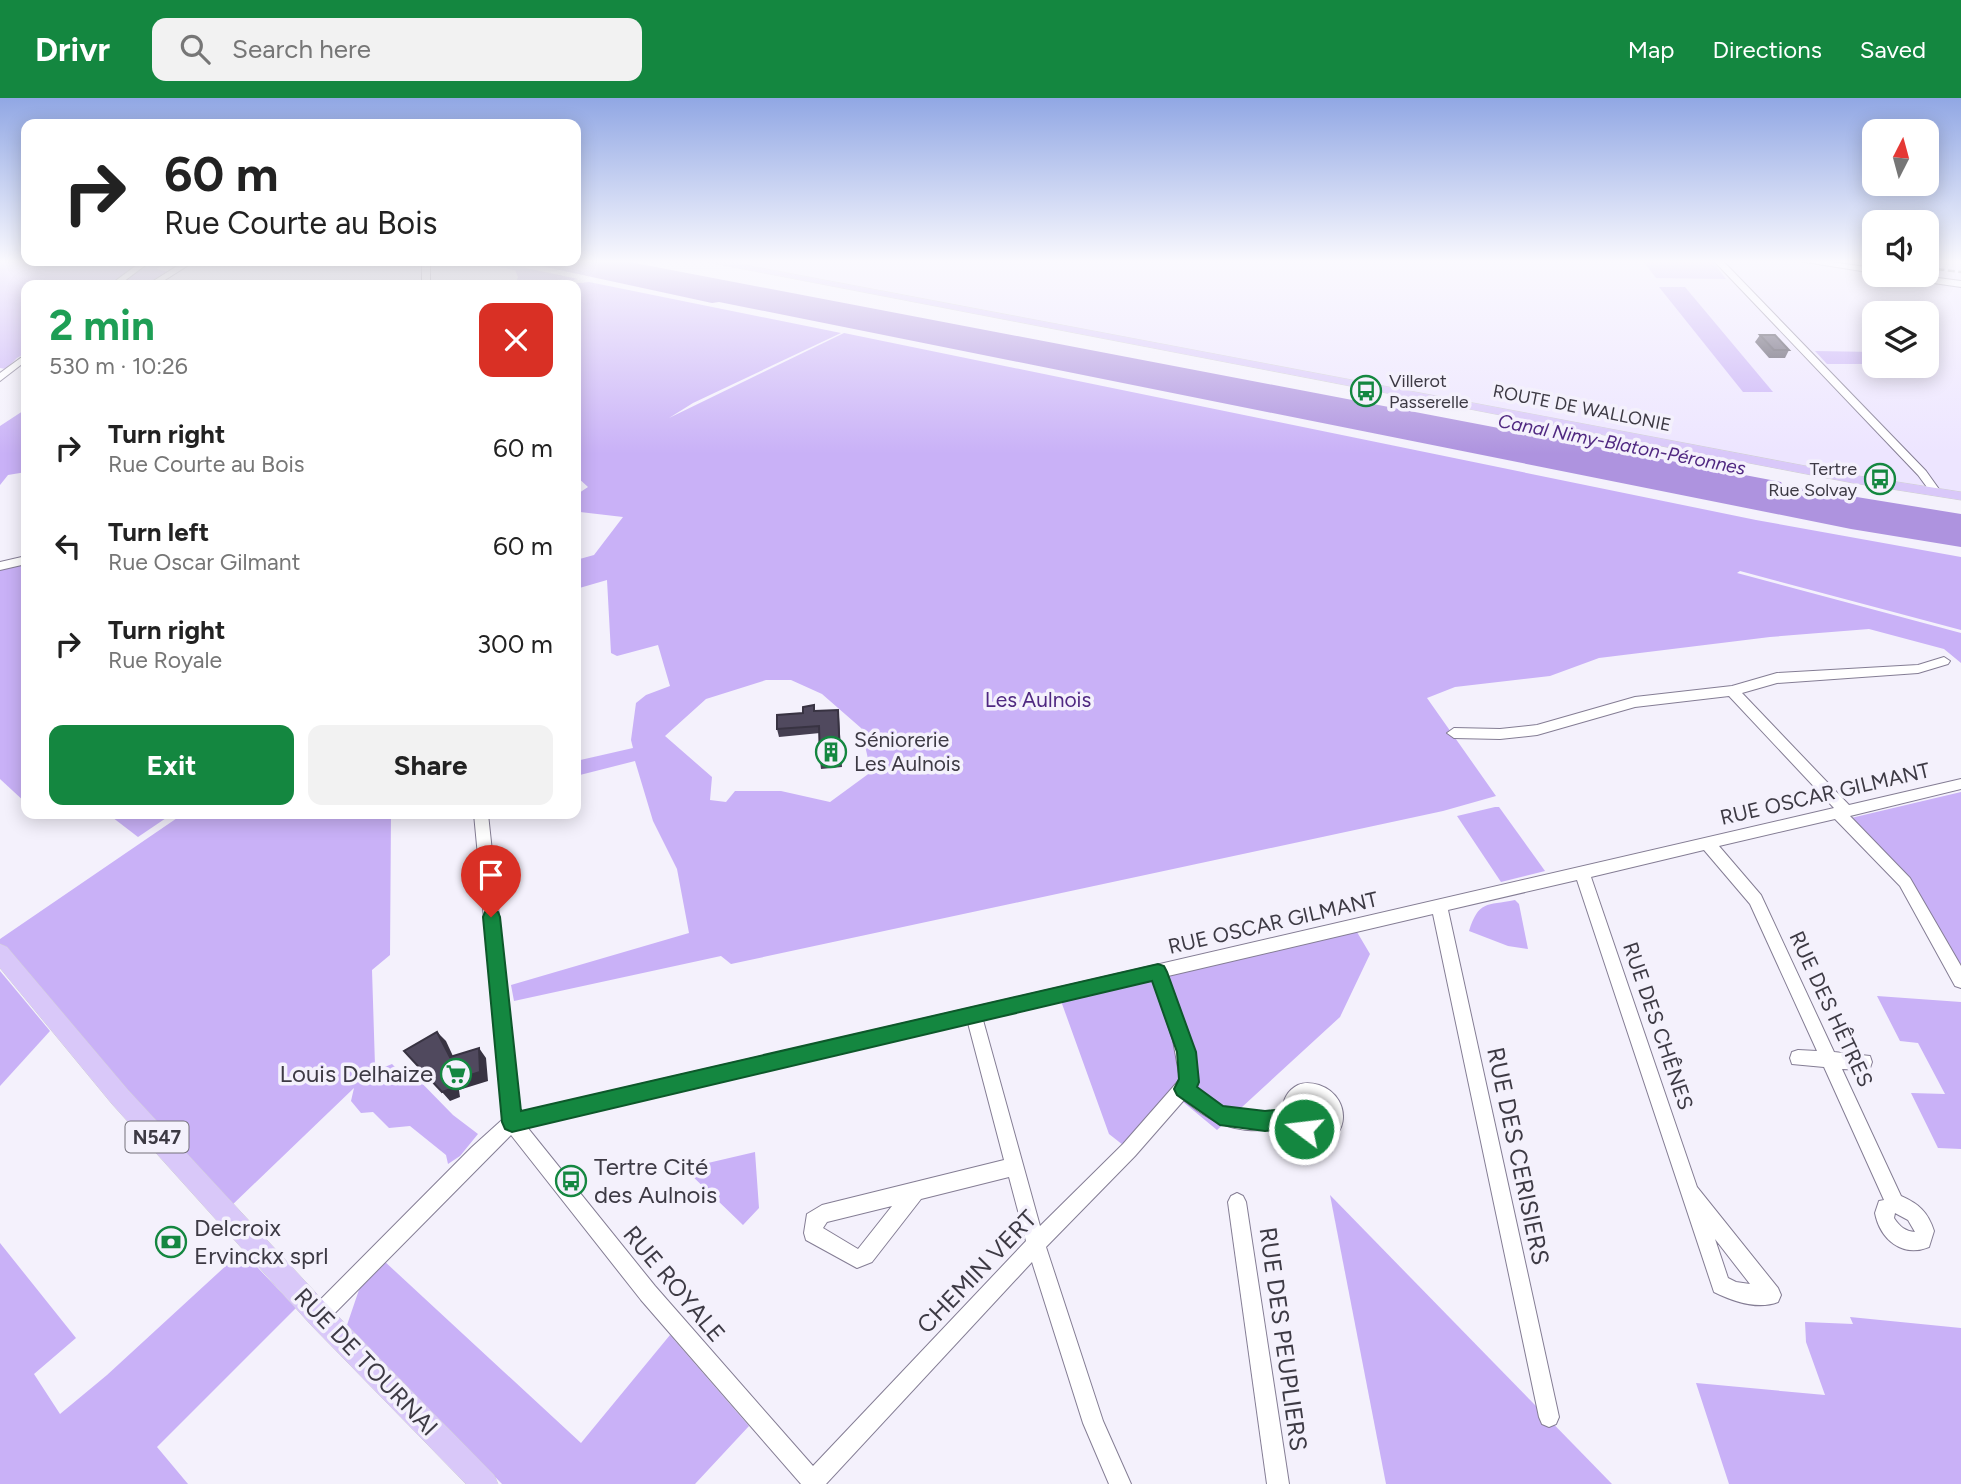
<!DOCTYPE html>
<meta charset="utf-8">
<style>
:root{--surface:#fff;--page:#f2f2f2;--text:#222;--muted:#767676;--accent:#148740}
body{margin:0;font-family:Figtree,sans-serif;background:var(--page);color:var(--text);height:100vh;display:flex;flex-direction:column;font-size:26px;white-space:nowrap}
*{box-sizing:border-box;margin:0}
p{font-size:23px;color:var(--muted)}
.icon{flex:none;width:38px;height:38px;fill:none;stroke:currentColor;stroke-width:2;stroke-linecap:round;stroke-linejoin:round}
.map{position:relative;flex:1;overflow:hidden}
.panel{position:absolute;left:21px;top:182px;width:560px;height:539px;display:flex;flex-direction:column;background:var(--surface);border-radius:14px;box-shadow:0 4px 18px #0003}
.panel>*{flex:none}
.hud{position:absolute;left:21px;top:21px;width:560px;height:147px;border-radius:14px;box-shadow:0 4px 18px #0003;background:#fff;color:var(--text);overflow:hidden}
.needle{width:46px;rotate:6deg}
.buttons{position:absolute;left:1862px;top:21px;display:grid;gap:14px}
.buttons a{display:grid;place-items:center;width:77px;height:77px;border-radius:14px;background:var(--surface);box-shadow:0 4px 18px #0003;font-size:35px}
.pin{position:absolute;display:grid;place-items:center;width:60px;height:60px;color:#fff;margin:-72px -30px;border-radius:50% 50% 50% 0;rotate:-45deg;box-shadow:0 0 7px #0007}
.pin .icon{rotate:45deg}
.me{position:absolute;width:77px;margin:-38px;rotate:285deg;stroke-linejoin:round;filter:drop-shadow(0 0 5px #0008)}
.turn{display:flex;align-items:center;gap:24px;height:147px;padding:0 28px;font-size:32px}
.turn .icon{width:91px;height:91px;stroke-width:2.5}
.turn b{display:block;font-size:49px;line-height:60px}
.round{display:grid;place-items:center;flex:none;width:74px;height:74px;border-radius:14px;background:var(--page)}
.overview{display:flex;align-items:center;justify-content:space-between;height:119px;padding:0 28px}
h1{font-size:42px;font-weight:700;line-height:52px;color:#1e9e55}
.primary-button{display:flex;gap:14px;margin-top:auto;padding:14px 28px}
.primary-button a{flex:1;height:80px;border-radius:14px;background:var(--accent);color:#fff;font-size:28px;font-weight:700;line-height:80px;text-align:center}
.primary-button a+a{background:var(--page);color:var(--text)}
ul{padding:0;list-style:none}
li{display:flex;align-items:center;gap:21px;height:98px;padding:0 28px}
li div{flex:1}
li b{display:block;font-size:26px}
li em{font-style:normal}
header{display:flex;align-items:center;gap:42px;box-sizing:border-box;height:98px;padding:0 35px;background:var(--accent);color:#fff}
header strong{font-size:33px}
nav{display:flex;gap:38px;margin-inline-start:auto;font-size:24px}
.search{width:490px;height:63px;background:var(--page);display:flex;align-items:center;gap:18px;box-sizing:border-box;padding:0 24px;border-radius:14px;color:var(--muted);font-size:26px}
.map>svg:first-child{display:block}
.built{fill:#ede5ff;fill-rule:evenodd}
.green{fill:#c9b1f7;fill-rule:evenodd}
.water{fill:#ae93df}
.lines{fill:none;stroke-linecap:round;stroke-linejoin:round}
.minor-casing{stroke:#847d94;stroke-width:2}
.major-casing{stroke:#d0d0d2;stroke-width:1}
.minor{fill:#fff;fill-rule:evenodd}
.major{fill:#d9c8f9;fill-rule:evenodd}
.rail{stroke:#6f6c76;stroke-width:2.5;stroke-dasharray:7 3.5;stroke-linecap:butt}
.wall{fill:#453f51}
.shaded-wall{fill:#383342}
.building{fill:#50495e;stroke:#383342;stroke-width:2}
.route{fill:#148740;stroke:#0d582a;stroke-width:2}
.labels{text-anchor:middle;stroke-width:7;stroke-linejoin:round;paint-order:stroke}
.far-poi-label{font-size:18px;fill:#3d3a44;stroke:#f4f1fc;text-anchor:start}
.far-street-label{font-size:18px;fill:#3d3a44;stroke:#f4f1fc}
.far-water-label{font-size:19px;font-style:italic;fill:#502881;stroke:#f4f1fc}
.shield{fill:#f4f1fc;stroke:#74717b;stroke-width:2}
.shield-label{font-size:19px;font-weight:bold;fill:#3d3a44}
.park-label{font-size:21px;fill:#4f2881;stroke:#f4f1fc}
.poi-label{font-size:21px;fill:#3d3a44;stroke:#f4f1fc;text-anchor:start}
.street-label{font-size:21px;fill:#3d3a44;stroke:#f4f1fc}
.near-poi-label{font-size:24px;fill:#3d3a44;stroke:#f4f1fc;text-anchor:start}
.near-street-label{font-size:24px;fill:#3d3a44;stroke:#f4f1fc}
</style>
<header>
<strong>Drivr</strong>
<div class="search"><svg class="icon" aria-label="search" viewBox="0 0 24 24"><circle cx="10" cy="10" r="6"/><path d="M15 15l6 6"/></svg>Search here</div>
<nav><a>Map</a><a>Directions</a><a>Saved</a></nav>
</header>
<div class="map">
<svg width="1961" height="1386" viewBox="0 0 1961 1386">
<rect width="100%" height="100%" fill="#f4f1fc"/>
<!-- built -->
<path class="built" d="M718,162H1874V177H1927V162H1961V394L1816,370ZM1874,215H1927V268H1874Z"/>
<!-- green -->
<g class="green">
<polygon points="0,162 132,163 127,167 136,167 109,187 26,187 26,255 17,260 6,271 0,270"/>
<polygon points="1642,162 1708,162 1713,164 1726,181 1656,180"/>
<polygon points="152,163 169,163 156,171 169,174 147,187 119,187"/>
<path d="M469,163H492L578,181L565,184L571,186L589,184L841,235L693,305L669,320L844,235L1756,422L1961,459V532L1740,473L1737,475L1961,535V565L1944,551L1869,531L1770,539L1599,560L1550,578L1455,589L1427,600L1496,698L1443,713L731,866L721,858L514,903L511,887L689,835L677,771L653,723L635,663L576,678V663L633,650L631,642L636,605L646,597L670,588L658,547L617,558L611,555L607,482L576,491V462L594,457L623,419L580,414L576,410V397L588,389L576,378V187H515L518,179L515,172ZM766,582H791L822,596L861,630L871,674L830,704L781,693H735L726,704L710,702L712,679L665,638L706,601Z"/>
<polygon points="1659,189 1685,189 1773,294 1743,294"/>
<polygon points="1815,253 1874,254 1874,266 1827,266"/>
<polygon points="26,311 26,374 8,377 0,387 0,328"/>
<polygon points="26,464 26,705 0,681 0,470"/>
<polygon points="1961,694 1961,871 1909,779 1851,720"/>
<polygon points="1495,709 1499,709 1545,773 1501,784 1457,718"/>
<polygon points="108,716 172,716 138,739"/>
<polygon points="183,716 391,716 390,857 372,872 375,968 370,975 392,966 398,972 409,972 453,1017 478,1036 460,1058 448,1066 446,1057 410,1028 389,1030 373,1014 361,1015 351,1003 354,990 230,1109 0,847 0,841"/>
<path d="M1515,802L1519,806L1528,851L1508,848L1469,833C1479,802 1486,808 1515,802Z"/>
<polygon points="1357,834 1370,856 1340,919 1217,1032 1171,994 1123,1047 1109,1036 1061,903"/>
<polygon points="0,873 50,933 0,988"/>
<polygon points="1877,898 1961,904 1961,1051 1938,1050 1911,995 1945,996 1918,945 1900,943"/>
<polygon points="1302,999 1323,1000 1330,1025 1308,1028 1297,1007"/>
<polygon points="755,1054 759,1110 743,1127 686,1072 690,1067 695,1068"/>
<polygon points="1330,1097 1612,1386 1386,1386"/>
<polygon points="0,1145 76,1240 34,1276 60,1316 107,1277 242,1153 296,1210 157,1349 188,1386 0,1386"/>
<polygon points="383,1162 581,1345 670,1237 749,1328 695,1386 502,1386 347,1227 362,1183"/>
<polygon points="1850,1219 1961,1230 1961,1386 1729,1386 1696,1285 1825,1297 1806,1244 1805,1224 1853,1226"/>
</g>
<!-- water -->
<polygon class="water" points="619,162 1781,384 1783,387 1961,416 1961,449 1851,431 719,204 712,205 518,163"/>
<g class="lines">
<!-- minor casing -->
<g class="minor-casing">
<g id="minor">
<polygon points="1713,162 1722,162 1926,373 1941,394 1940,396 1932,396 1918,377"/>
<polygon points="1793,162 1816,162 1874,170 1874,175"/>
<polygon points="142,163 151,163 119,187 110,187"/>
<polygon points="185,163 195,163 157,187 147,187"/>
<rect x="422" y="163" width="8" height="24"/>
<polygon points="1895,177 1915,177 1961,183 1961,189 1899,180"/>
<polygon points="26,256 26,263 0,283 0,275"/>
<polygon points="26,458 26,466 0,472 0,464"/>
<path d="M1944,559L1950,563L1948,566L1918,575L1777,585L1742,595L1849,707L1961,681V691L1850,718L1910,780L1961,868V890L1955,888L1900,788L1835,721L1719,748L1761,797L1834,954L1870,958L1872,964L1870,970L1864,972L1842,971L1901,1098C1919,1106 1928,1114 1934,1133L1929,1149C1902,1160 1880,1141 1875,1115L1879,1103L1884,1102L1824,969L1792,966L1790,960L1792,954L1798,952L1817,953L1750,806L1704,752L1591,779L1697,1089L1778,1190L1781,1197L1778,1204C1758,1212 1732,1203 1714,1194L1577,782L1448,812L1559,1319L1556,1326L1549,1329L1542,1326L1539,1319L1433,816L1168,878L1189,942L1198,984L1195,989C1228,1016 1241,1019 1283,1013C1282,1002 1288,992 1298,987C1305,984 1312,985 1319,987C1357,1000 1347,1054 1309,1042C1302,1040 1297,1033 1291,1029C1246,1037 1219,1032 1184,1002L1135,1058L1046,1149L1103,1323L1131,1386H1109L1083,1325L1032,1164L826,1386H801L641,1202L511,1037L326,1224L319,1227L312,1224L309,1217L312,1210L472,1049L503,1021L474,716H488L520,1014L1834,710L1729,598L1635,609L1537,637L1500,641L1454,640L1447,635L1454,630L1500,631L1537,627L1635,599L1732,588L1777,575L1918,567ZM1153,882L1173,942L1180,981L1123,1046L1040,1128L983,922ZM968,925L1004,1062L822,1107L807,1116L804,1135L806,1142L857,1170L872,1164L921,1101L1009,1079L1026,1143L813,1368L655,1188L527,1029ZM1306,1001L1317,1003L1325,1011L1326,1021L1322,1025H1314L1301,1015V1006ZM892,1108L858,1151L823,1130L827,1124ZM1895,1115L1908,1122L1915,1134C1905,1133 1900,1129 1894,1120ZM1715,1141L1750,1186L1736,1184L1728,1180Z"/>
<polygon points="1237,1095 1243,1098 1246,1104 1289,1386 1267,1386 1228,1104 1231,1098"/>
</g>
</g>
<!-- major casing -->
<g class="major-casing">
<g id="major">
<polygon points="697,162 719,162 1853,377 1961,394 1961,402 1853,385"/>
<polygon points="0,846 7,849 128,992 328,1208 494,1377 498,1386 466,1386 310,1226 112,1006 0,870"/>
</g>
</g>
<!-- minor -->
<use href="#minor" class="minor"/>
<!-- major -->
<use href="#major" class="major"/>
<!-- rail -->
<polyline class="rail" points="1927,170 1961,174"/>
</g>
<!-- wall -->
<g class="wall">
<polygon points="1760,237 1789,252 1785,260 1769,260 1755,244"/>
<polygon points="839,619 842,669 821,671 820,663 820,635 779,639 777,631"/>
</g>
<!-- shaded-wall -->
<g class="shaded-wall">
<polygon points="437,934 446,943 458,969 450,959"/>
<polygon points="479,950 486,960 488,983 459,992 460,999 450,1003 442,994"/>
</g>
<!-- building -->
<g class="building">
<polygon points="1760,237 1775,237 1789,252 1774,252"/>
<polygon points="814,607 814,613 838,612 840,661 820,663 819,628 777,631 777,617 803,615 803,609"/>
<polygon points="437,934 450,959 479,950 480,974 451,983 451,991 442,994 404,953"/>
</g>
<!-- sky -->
<linearGradient id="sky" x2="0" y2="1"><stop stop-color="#91a7e4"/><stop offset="0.46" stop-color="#faf9fe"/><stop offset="1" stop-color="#faf9fe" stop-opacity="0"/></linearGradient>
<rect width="1961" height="356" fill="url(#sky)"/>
<!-- route -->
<polygon class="route" points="491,811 498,814 500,819 521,1013 1158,866 1164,868 1167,874 1196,954 1199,984 1197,989 1223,1008 1265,1013 1294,1010 1301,1013 1314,1031 1311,1038 1304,1041 1290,1030 1265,1033 1220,1027 1177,997 1174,991 1179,981 1177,954 1152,883 512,1034 505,1031 502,1024 483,819 485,814"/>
<!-- icons -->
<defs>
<g id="bus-ring" transform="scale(1.575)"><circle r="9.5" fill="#f4f1fc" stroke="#148740" stroke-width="1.5"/><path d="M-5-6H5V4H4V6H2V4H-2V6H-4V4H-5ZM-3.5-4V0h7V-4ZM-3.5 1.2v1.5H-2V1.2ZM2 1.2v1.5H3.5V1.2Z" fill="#148740"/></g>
<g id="building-ring" transform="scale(1.575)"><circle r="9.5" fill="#f4f1fc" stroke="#148740" stroke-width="1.5"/><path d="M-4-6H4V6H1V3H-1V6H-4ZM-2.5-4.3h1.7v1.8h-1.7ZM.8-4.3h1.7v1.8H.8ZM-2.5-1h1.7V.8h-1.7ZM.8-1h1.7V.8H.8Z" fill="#148740"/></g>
<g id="supermarket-ring" transform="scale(1.575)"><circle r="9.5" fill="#f4f1fc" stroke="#148740" stroke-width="1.5"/><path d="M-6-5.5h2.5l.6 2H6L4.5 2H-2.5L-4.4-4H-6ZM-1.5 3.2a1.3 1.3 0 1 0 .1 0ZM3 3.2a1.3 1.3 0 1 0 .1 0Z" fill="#148740"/></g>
<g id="bank-ring" transform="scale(1.575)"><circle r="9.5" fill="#f4f1fc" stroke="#148740" stroke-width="1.5"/><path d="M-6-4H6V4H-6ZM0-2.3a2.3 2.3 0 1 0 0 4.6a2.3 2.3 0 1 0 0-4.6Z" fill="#148740"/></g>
</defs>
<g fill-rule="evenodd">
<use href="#bus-ring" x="1366" y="293"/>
<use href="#bus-ring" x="1880" y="381"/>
<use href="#building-ring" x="831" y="654"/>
<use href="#supermarket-ring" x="456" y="976"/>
<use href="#bus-ring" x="571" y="1083"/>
<use href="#bank-ring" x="171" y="1144"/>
</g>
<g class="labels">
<!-- far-poi labels -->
<g class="far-poi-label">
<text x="1389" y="289">Villerot<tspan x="1389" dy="21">Passerelle</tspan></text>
<text x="1857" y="377" text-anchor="end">Tertre<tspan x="1857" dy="21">Rue Solvay</tspan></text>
</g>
<!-- far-street labels -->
<g class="far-street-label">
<text transform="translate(1582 310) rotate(11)" y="6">ROUTE DE WALLONIE</text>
</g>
<!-- far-water labels -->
<g class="far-water-label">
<text transform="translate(1622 346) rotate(11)" y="7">Canal Nimy-Blaton-Péronnes</text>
</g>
<!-- shield labels -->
<rect class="shield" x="125.5" y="1023.5" width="63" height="31" rx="5"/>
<g class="shield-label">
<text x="157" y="1046">N547</text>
</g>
<!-- park labels -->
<g class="park-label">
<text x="1038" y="609">Les Aulnois</text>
</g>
<!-- poi labels -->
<g class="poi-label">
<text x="854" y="649">Séniorerie<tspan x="854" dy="24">Les Aulnois</tspan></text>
</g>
<!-- street labels -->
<g class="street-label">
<text transform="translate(1825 696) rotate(-13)" y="7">RUE OSCAR GILMANT</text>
<text transform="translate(1273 825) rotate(-13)" y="7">RUE OSCAR GILMANT</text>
<text transform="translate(1831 911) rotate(65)" y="7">RUE DES HÊTRES</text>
<text transform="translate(1658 928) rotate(71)" y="7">RUE DES CHÊNES</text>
</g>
<!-- near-poi labels -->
<g class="near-poi-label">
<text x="433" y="984" text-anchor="end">Louis Delhaize</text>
<text x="594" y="1077">Tertre Cité<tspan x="594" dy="28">des Aulnois</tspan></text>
<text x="194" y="1138">Delcroix<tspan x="194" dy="28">Ervinckx sprl</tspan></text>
</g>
<!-- near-street labels -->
<g class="near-street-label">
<text transform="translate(1518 1058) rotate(78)" y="8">RUE DES CERISIERS</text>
<text transform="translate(977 1174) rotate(-46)" y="8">CHEMIN VERT</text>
<text transform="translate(674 1186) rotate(50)" y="8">RUE ROYALE</text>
<text transform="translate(1283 1241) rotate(82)" y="8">RUE DES PEUPLIERS</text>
<text transform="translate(366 1264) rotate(46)" y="8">RUE DE TOURNAI</text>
</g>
</g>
</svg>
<div class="buttons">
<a><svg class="needle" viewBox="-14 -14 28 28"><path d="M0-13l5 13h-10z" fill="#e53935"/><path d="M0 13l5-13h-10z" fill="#767676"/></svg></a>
<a><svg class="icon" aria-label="sound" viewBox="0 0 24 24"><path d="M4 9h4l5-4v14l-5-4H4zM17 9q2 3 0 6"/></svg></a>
<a><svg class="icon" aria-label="layers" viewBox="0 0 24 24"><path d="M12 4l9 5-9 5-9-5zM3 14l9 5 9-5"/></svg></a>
</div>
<div class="pin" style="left:491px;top:819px;background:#d93025"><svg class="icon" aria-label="arrive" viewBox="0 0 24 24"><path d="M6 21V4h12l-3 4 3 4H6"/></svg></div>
<svg class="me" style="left:1304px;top:1031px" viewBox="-20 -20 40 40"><circle r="17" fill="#148740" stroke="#fff" stroke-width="3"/><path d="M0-11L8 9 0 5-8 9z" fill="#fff"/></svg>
<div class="hud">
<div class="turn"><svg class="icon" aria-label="right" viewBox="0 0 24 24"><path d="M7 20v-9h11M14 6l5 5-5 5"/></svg><div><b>60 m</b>Rue Courte au Bois</div></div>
</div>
<section class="panel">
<div class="overview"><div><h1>2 min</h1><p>530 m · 10:26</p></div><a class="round" style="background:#d93025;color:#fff"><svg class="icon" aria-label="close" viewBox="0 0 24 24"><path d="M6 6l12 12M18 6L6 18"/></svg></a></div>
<ul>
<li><svg class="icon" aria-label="right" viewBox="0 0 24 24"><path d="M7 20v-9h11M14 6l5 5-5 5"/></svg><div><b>Turn right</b><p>Rue Courte au Bois</p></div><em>60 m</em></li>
<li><svg class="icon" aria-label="left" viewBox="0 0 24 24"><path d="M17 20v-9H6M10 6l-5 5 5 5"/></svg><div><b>Turn left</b><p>Rue Oscar Gilmant</p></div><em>60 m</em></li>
<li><svg class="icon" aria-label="right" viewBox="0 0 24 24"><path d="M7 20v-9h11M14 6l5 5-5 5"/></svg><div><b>Turn right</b><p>Rue Royale</p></div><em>300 m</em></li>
</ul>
<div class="primary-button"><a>Exit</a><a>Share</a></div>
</section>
</div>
